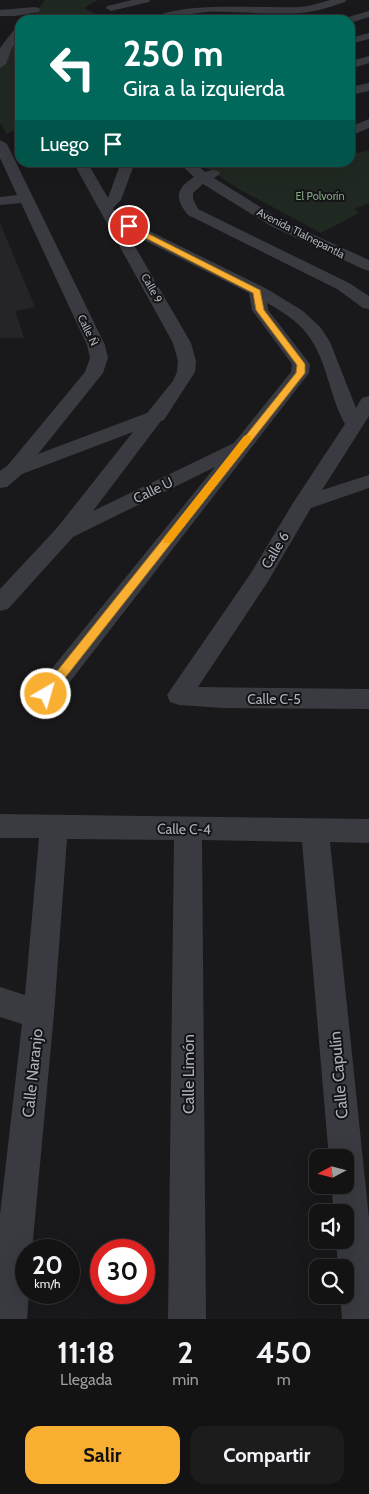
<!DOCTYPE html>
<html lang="es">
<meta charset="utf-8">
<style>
:root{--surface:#131314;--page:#1c1c1d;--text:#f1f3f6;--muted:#9d9ea0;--line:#323234;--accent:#f9b032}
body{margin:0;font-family:Cabin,sans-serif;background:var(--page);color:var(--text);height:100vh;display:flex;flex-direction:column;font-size:19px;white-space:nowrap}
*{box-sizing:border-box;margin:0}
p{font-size:16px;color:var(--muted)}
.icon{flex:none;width:28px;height:28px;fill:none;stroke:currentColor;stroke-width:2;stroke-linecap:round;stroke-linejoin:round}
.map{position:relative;height:1319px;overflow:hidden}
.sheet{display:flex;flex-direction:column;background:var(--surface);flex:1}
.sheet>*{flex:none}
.guide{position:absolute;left:15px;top:15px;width:340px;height:152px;border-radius:15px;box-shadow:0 5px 20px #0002,0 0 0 1px var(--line);background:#00695c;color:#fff;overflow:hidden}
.needle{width:32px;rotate:263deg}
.tools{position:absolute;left:309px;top:1149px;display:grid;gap:10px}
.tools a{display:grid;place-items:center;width:45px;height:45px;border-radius:10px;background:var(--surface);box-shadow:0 5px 20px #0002,0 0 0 1px var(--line);font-size:25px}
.speed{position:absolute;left:15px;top:1239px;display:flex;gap:10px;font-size:25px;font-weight:700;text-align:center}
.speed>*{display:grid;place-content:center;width:65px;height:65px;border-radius:50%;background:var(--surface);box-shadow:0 5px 20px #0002,0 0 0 1px var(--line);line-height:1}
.speed small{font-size:12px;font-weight:400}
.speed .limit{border:8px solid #d22;background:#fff;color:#111}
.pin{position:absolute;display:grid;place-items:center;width:42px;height:42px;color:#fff;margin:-21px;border:2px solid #fff;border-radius:50%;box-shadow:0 1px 5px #0007}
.me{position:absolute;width:55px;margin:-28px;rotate:38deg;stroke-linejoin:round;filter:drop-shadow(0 0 4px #0008)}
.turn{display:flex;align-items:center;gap:18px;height:105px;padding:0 25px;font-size:22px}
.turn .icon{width:65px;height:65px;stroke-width:2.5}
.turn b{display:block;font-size:35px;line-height:42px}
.then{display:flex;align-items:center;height:48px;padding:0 25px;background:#0003;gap:10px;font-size:19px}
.eta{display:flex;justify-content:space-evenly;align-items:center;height:85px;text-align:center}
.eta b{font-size:30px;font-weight:800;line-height:35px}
.cta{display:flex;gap:10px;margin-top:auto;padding:10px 25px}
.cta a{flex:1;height:58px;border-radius:15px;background:var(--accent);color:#111;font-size:20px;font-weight:800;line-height:58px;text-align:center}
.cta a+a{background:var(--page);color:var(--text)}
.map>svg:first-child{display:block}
.built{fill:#252528}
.green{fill:#202921}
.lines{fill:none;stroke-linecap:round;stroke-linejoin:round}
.minor{fill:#393b40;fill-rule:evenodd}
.route{fill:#f9b032;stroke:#a27220}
.slow{fill:#f59e0b}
.labels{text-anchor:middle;stroke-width:4;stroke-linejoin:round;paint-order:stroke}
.far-park-label{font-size:11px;fill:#81a782;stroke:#141416}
.far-street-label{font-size:11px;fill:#abb0bb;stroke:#141416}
.street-label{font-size:14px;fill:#abb0bb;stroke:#141416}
.near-street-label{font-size:16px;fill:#abb0bb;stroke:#141416}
</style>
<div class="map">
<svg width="369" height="1319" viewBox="0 0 369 1319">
<rect width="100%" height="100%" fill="#19191b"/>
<!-- built -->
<polygon class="built" points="0,223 35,307 15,311 24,338 0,338"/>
<!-- green -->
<g class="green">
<polygon points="45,0 98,0 84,8 106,20 30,20"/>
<polygon points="20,34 20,127 7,134 0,123 0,67"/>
<polygon points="369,150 369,203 354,209 359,213 321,233 237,188 199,163 350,162 350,155"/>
</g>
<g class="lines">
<!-- minor -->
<g class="minor">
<polygon points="132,0 150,0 149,2 111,11 106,8 107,6"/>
<path d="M330,0H346L345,2C330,7 315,12 300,13C269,15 238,11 207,12C188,13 170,20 151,20C174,0 266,9 300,7C310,6 320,3 330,0Z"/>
<polygon points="35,7 39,8 40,10 39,12 15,16 0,16 0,10"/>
<polygon points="369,11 369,17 350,23 350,20 344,20 345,18"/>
<polygon points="20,26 20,37 12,48 6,64 0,68 0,48 16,27"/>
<polygon points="369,33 369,39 350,44 350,38"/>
<polygon points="369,56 369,63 350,69 350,61"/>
<polygon points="369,83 369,91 350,95 350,87"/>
<polygon points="369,119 369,128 350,136 350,127"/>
<path d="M0,140L7,144L105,345L108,358L103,373L38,454L147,413L173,381L177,372L178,361L173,343L73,162H87L108,198L121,162H135L121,200L113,208L117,215L267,289L303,311L321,328L330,342L356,408L362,398L369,396V416L322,490L369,475V488L311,508L267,583L198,687L369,689V709L222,708L179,705L170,702L167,695L251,573L293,503L345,424C329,396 327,359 307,334C297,320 281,311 267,303L268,310L310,364L309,373L55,701L46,703L37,701L34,694L37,687L215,467L73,537L8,609L0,611V589L56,529L133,432L22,474L7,487L0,488V471L8,465L85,372L90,358L87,345L21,203L0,205V197L17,195L0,158ZM126,231L249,293L252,310L292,364L291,372L234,443L93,511L161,421L164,420L195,372L196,361L191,343Z"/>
<path d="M178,162H194L205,172L213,170L218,171L220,174L214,178L281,220L369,260V271L363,269L271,226L203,184L193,193V199L198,209L349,283L369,296V309L363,308L337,289L188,215C175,199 175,189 194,177Z"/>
<polygon points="0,814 369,819 369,843 330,842 369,1218 369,1319 342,1319 340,1295 345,1295 345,1268 338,1268 336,1240 345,1240 345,1212 334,1212 331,1185 345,1185 345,1158 329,1158 302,842 202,840 206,1319 168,1319 174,840 67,839 54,1014 32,1250 26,1250 26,1292 29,1292 27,1319 0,1319 0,1215 22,1024 0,1017 0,987 25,995 39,838 0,838"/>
</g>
</g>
<!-- route -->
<polygon class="route" points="129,224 260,290 264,310 305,364 305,373 50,697 46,698 40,694 42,690 296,373 297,365 256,310 253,293 126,228 125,226"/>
<!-- slow -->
<polygon class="slow" points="247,435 251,436 251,440 171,543 164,543 164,538 244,436"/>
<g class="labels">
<!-- far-park labels -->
<g class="far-park-label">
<text x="320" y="200">El Polvorín</text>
</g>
<!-- far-street labels -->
<g class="far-street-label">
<text transform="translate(301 233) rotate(27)" y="4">Avenida Tlalnepantla</text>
<text transform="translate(152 288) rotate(61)" y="4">Calle 9</text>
<text transform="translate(88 330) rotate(64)" y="4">Calle Ñ</text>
</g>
<!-- street labels -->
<g class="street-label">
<text transform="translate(153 490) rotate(-26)" y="5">Calle U</text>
<text transform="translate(275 550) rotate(-59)" y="5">Calle 6</text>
<text x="274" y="704">Calle C-5</text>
<text transform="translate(184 829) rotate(1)" y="5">Calle C-4</text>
</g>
<!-- near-street labels -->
<g class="near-street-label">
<text transform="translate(32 1073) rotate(-84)" y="6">Calle Naranjo</text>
<text transform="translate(188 1074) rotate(-90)" y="6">Calle Limón</text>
<text transform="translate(338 1075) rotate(-95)" y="6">Calle Capulín</text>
</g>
</g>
</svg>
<div class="tools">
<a><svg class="needle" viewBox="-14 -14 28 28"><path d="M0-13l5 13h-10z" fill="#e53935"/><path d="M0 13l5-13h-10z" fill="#9d9ea0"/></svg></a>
<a><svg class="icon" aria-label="sound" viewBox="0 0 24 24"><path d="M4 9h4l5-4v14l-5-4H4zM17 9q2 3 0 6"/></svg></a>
<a><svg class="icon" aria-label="search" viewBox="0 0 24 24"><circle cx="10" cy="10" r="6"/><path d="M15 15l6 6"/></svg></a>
</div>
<div class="speed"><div>20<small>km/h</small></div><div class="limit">30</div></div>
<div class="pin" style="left:129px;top:226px;background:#d93025"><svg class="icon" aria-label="arrive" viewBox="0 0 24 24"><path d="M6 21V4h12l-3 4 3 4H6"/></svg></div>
<svg class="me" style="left:46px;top:694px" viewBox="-20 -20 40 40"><circle r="17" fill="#f9b032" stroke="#fff" stroke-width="3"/><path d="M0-11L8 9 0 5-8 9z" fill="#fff"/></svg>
<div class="guide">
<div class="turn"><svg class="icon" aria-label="left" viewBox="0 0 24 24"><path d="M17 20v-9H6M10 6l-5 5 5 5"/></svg><div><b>250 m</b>Gira a la izquierda</div></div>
<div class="then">Luego<svg class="icon" aria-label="arrive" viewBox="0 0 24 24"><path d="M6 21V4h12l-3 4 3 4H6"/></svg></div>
</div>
</div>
<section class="sheet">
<div class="eta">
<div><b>11:18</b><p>Llegada</p></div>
<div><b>2</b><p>min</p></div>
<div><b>450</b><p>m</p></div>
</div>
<div class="cta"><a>Salir</a><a>Compartir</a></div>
</section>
